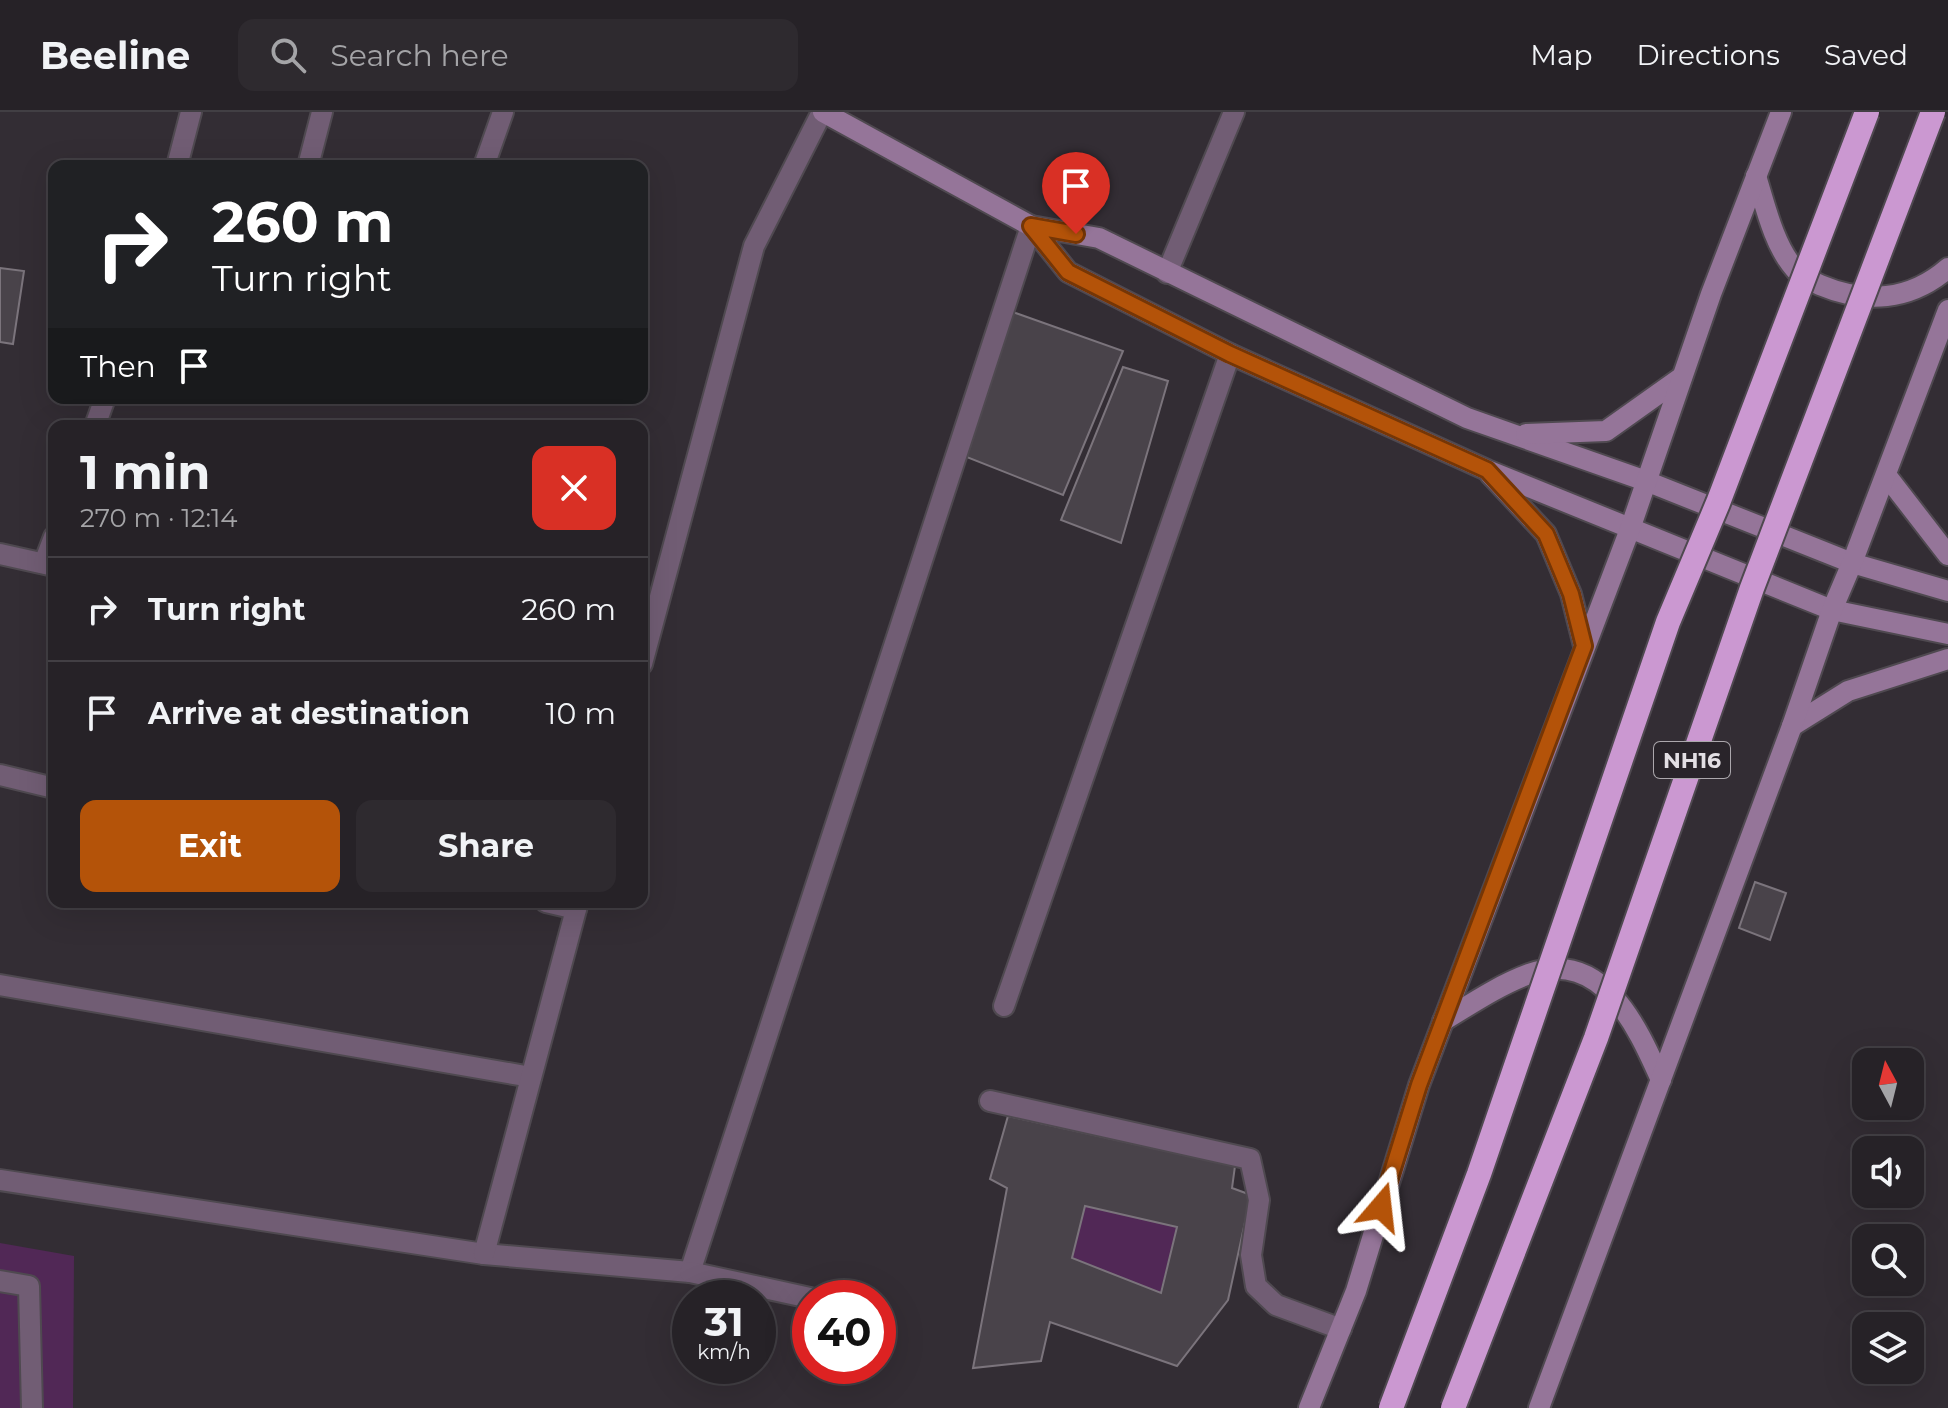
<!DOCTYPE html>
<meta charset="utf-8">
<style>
:root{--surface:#262227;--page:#2e2a2f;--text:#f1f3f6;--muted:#a4a4a7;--line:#423f44;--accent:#b45309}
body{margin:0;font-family:Montserrat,sans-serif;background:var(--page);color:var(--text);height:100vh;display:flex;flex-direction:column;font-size:30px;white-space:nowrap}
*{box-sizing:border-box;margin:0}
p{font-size:26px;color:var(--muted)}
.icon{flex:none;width:44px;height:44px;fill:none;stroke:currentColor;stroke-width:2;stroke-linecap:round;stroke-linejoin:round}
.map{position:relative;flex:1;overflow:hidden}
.sheet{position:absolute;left:48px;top:308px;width:600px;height:488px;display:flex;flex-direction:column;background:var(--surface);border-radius:16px;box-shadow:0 8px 32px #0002,0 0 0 2px var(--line)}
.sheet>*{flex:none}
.top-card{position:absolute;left:48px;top:48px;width:600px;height:244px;border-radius:16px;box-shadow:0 8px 32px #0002,0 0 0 2px var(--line);background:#202124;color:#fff;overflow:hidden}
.needle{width:52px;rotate:353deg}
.tools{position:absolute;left:1852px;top:936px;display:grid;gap:16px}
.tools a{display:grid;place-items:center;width:72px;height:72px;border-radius:16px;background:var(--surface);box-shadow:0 8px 32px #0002,0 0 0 2px var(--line);font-size:40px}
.speed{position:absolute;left:672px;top:1168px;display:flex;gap:16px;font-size:40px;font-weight:700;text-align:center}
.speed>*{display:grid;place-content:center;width:104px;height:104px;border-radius:50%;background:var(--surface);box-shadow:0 8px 32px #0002,0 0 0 2px var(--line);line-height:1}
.speed small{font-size:20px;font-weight:400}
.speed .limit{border:12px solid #d22;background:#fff;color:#111}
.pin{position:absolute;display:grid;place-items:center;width:68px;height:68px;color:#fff;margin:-82px -34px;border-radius:50% 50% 50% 0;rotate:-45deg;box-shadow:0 0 8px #0007}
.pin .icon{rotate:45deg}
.me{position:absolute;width:88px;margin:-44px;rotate:17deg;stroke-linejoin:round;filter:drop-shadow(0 0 6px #0008)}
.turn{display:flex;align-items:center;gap:28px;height:168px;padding:0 32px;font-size:36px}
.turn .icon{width:104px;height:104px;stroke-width:2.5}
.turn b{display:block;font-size:56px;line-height:68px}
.then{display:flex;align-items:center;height:76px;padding:0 32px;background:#0003;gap:16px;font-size:30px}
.round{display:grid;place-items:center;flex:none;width:84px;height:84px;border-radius:16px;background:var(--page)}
.headline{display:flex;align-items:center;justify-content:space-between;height:136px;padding:0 32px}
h1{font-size:48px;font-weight:700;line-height:60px}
.button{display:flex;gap:16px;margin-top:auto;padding:16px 32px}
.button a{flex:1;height:92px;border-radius:16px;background:var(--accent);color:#fff;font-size:32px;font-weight:700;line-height:92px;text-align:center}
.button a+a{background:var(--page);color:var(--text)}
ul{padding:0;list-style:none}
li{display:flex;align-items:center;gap:24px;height:104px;padding:0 32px;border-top:2px solid var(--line)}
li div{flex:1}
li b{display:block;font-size:30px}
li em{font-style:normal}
header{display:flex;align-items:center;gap:48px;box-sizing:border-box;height:112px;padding:0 40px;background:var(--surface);border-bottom:2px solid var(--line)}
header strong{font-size:38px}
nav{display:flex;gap:44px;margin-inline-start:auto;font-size:28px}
.search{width:560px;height:72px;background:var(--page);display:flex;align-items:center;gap:20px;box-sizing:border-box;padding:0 28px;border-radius:16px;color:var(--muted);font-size:30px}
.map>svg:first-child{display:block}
.green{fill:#512856}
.building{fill:#49434a;stroke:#7b747c;stroke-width:2;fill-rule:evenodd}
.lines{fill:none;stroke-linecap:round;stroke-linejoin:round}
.lane-casing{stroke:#4f4950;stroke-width:24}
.street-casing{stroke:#4f4950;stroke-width:24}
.secondary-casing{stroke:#4f4950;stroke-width:24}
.lane{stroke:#715d74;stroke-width:20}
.street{stroke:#715d74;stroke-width:20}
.secondary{stroke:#957599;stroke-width:20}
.highway-bridge-casing{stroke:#4f4950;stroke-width:28;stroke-linecap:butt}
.highway-bridge{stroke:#cb98d1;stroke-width:24}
.route-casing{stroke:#753606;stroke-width:20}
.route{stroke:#b45309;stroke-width:14}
.labels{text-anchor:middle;stroke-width:8;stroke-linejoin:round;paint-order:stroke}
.shield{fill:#29242a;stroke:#aba7ac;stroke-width:2}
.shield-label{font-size:22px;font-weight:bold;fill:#e3dfe4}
</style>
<header>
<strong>Beeline</strong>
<div class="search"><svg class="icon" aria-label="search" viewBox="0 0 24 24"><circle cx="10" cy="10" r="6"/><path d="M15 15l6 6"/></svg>Search here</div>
<nav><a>Map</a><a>Directions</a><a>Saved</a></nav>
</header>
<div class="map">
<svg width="1948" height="1296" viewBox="0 0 1948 1296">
<rect width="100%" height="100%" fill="#332d34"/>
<!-- green -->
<g class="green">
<polygon points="1085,1094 1177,1115 1160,1181 1072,1146"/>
<polygon points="0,1131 74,1144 73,1296 0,1296"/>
</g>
<!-- building -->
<g class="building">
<polygon points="0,156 24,159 13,232 0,230"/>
<polygon points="1010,199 1123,239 1063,383 964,344"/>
<polygon points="1123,255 1168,269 1121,431 1061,408"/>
<polygon points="1755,770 1786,781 1770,828 1739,816"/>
<path d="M1008,1004L1235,1054L1232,1076L1251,1083L1228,1188L1177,1254L1050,1210L1041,1249L973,1256L1007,1076L990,1067ZM1085,1094L1177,1115L1161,1181L1072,1146Z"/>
</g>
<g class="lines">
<!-- lane casing -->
<g class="lane-casing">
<polyline id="lane" points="1167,161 1234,0"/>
</g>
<!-- street casing -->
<g class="street-casing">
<g id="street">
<polyline points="177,54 191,0"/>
<polyline points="308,54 322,0"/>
<polyline points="484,54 503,0"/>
<polyline points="95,314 105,286"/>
<polyline points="0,442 54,454"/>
<polyline points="44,451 54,425"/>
<polyline points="642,552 754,134 822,0"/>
<polyline points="0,663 54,676"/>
<polyline points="546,790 576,797"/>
<polyline points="0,873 531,965"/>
<polyline points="1004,894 1230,242"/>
<polyline points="990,989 1250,1047 1259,1088 1251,1143 1256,1174 1276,1193 1341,1217"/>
<polyline points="0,1068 484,1142 690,1160 1031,114"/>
<polyline points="484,1142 578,790"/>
<polyline points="690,1160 810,1186"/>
<polyline points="0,1169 29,1174 32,1296"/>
</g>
</g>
<!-- secondary casing -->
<g class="secondary-casing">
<g id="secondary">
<polyline points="823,0 1031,114 1099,126 1467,306 1646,369 1852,451 1948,479"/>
<path d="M1756,64C1765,93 1774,133 1794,156C1800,164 1811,169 1820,173C1865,192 1910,189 1948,156"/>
<polyline points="1031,114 1068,160 1230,242 1487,358 1832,498 1948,522"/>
<polyline points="1526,322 1606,319 1682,265"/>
<polyline points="1490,362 1546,422 1571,482 1584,534"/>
<polyline points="1886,363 1948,443"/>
<polyline points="1792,614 1848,579 1948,547"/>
<path d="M1443,909C1471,892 1499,873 1529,862C1602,836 1637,914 1661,968"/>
<polyline points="1309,1296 1356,1179 1419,973 1630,417 1711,182 1781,0"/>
<polyline points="1539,1296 1792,614 1832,498 1852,451 1948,198"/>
</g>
</g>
<!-- lane -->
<use href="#lane" class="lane"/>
<!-- street -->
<use href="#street" class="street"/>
<!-- secondary -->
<use href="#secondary" class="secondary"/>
<!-- highway-bridge casing -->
<g class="highway-bridge-casing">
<g id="highway-bridge">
<polyline points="1391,1296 1479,1062 1668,510 1718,391 1867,0"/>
<polyline points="1453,1296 1596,926 1752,476 1933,0"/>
</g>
</g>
<!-- highway-bridge -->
<use href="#highway-bridge" class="highway-bridge"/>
</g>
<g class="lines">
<!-- route casing -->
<g class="route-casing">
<polyline id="route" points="1076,122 1031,114 1068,160 1230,242 1487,358 1546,422 1571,482 1584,534 1419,973 1381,1095"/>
</g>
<!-- route -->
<use href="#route" class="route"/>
</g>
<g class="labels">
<!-- shield labels -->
<rect class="shield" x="1654" y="630" width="76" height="36" rx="6"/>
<g class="shield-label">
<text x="1692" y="656">NH16</text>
</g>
</g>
</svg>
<div class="tools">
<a><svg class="needle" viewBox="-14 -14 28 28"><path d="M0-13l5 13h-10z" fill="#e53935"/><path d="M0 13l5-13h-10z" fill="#a4a4a7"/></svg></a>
<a><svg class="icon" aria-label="sound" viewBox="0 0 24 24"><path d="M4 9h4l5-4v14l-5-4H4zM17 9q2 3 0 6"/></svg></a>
<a><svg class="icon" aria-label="search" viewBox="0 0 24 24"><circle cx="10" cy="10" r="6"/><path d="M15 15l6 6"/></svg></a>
<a><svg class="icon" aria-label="layers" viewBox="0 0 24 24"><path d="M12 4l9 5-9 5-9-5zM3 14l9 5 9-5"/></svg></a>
</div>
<div class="speed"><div>31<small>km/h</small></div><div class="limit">40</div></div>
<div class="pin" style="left:1076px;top:122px;background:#d93025"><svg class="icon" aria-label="arrive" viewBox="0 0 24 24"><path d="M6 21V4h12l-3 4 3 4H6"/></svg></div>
<svg class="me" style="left:1381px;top:1095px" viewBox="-20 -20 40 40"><path d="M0-17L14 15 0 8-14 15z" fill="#b45309" stroke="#fff" stroke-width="4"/></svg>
<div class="top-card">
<div class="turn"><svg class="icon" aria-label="right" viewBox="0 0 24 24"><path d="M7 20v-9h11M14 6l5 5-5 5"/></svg><div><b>260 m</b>Turn right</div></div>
<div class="then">Then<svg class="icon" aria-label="arrive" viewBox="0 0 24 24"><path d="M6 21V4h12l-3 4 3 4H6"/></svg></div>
</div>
<section class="sheet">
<div class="headline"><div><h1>1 min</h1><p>270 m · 12:14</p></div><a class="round" style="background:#d93025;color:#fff"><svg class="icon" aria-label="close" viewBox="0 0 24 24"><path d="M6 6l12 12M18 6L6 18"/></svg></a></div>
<ul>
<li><svg class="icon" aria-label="right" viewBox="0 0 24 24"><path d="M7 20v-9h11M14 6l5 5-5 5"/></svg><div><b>Turn right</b></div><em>260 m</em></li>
<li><svg class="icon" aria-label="arrive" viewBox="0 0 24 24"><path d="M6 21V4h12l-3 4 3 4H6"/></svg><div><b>Arrive at destination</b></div><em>10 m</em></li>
</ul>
<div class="button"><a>Exit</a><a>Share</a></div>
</section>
</div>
